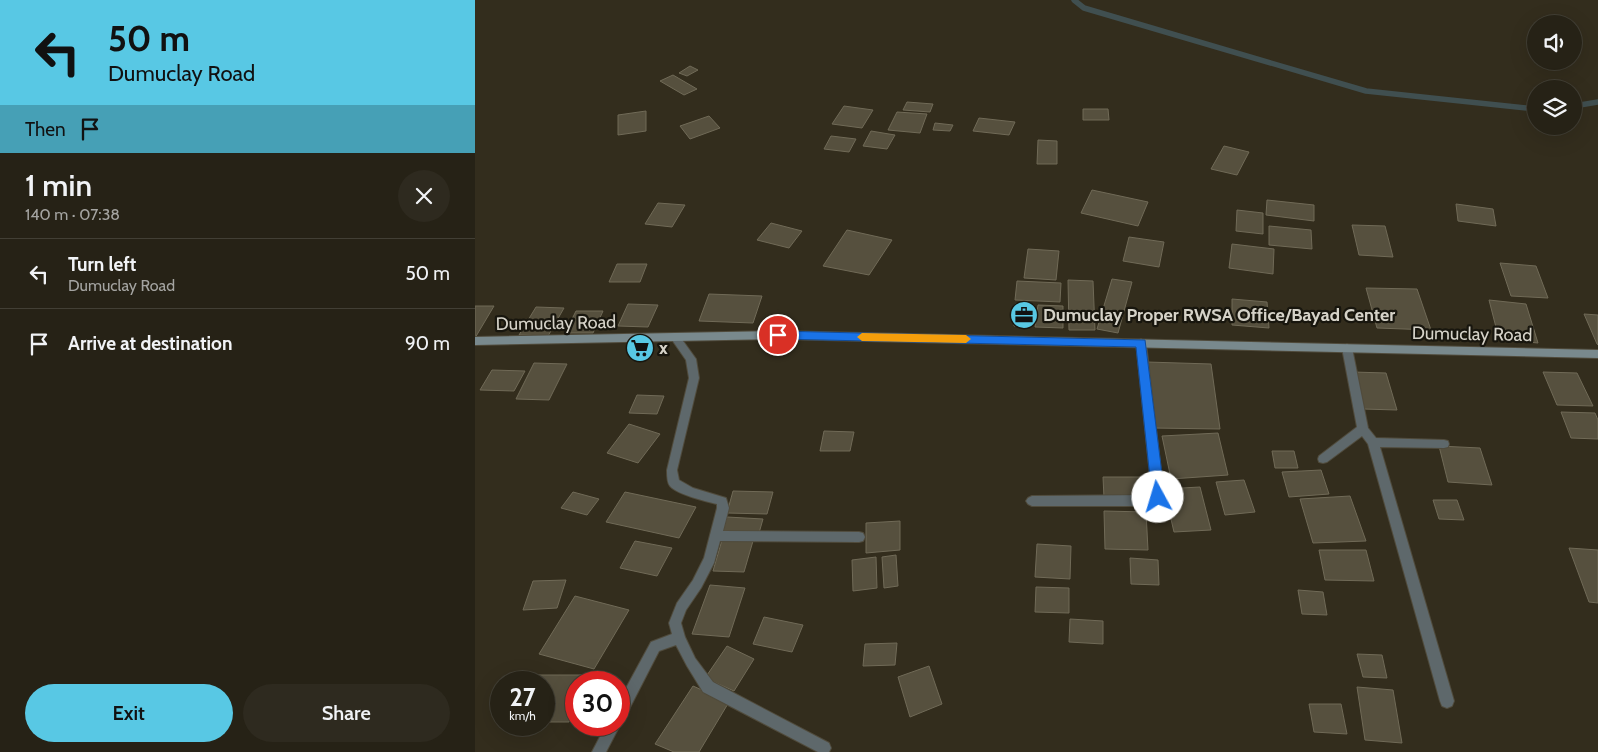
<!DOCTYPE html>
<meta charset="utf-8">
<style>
:root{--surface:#262216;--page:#2e2a1f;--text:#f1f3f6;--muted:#a4a4a1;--line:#423f35;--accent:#58c8e4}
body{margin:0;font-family:Cabin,sans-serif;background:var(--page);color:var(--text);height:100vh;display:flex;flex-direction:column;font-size:19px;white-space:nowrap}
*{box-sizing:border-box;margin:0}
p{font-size:16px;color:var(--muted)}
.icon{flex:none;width:28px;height:28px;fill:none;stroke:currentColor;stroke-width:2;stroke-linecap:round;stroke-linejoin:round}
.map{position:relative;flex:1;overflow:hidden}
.side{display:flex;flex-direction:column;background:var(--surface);width:475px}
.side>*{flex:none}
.banner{background:#58c8e4;color:#111;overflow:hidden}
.fabs{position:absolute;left:1052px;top:15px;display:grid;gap:10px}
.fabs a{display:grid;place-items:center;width:55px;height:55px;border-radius:50%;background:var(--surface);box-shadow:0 5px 20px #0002,0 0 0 1px var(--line);font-size:25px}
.speed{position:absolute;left:15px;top:671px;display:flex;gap:10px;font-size:25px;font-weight:700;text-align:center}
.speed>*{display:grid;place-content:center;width:65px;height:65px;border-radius:50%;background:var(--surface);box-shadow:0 5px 20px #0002,0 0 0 1px var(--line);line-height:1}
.speed small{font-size:12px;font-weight:400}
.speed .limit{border:8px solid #d22;background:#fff;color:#111}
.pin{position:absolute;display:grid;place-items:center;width:42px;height:42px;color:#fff;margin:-21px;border:2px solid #fff;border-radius:50%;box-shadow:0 1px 5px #0007}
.me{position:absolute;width:55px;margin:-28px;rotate:354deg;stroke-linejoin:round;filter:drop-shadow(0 0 4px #0008)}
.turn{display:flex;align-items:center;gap:18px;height:105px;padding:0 25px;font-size:22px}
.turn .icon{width:65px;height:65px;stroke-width:2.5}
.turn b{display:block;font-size:35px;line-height:42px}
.then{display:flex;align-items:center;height:48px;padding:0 25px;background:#0003;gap:10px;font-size:19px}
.round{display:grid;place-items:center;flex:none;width:52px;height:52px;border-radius:26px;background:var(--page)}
.headline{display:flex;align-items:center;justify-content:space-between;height:85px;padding:0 25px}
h1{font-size:30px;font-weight:600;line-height:38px}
.primary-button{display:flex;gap:10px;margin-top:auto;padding:10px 25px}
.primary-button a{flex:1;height:58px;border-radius:30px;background:var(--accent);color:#111;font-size:20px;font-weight:600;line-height:58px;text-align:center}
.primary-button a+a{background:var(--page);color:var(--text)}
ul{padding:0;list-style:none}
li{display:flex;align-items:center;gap:15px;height:70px;padding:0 25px;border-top:1px solid var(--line)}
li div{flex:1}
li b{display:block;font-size:19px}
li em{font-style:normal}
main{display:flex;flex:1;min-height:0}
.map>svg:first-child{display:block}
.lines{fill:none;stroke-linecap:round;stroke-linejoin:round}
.stream{stroke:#404f50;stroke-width:5.5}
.building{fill:#56503e;stroke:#706a57}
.lane-casing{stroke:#504b3c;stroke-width:2}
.street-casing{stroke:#504b3c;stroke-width:2}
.secondary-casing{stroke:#504b3c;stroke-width:2}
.lane{fill:#5e686b;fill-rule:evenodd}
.street{fill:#5e686b;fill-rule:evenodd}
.secondary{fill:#79898d;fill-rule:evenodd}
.route{fill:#1a73e8;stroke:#114b97}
.slow{fill:#f59e0b}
.labels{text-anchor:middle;stroke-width:4.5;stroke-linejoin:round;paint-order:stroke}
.poi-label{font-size:18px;font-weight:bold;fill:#d5d2c8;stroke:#18160e;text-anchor:start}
.street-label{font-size:18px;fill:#d5d2c8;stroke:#18160e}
</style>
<main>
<section class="side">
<div class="banner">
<div class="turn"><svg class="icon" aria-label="left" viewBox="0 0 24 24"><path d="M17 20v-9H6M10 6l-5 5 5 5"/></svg><div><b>50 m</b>Dumuclay Road</div></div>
<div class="then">Then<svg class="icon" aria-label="arrive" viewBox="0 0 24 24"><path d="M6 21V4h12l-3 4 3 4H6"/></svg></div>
</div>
<div class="headline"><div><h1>1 min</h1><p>140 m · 07:38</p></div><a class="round"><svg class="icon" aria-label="close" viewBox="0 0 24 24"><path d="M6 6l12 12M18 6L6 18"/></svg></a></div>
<ul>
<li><svg class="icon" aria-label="left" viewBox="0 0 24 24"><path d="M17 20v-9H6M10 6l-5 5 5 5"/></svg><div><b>Turn left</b><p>Dumuclay Road</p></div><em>50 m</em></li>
<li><svg class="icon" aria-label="arrive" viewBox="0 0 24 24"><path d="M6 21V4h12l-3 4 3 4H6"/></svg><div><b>Arrive at destination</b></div><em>90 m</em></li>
</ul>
<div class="primary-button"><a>Exit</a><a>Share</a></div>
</section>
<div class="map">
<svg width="1123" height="752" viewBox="0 0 1123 752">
<rect width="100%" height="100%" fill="#332d1d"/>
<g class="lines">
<!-- stream -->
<g class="stream">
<polyline points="599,0 609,8 891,91 1061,109"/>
<polyline points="1099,106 1123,102"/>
</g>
</g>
<!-- building -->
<g class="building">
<polygon points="215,66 223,70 212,76 204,73"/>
<polygon points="198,75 222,89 209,95 185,81"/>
<polygon points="432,102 458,104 455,112 428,110"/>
<polygon points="369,106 398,110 387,128 357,124"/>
<polygon points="608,109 633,109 634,120 608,120"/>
<polygon points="171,111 171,131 143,135 143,115"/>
<polygon points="422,112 452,114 445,133 413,130"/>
<polygon points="234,116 245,128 215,139 205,126"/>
<polygon points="504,118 540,122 534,135 498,131"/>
<polygon points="460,123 478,125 475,131 458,130"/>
<polygon points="396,131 420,135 412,149 388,146"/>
<polygon points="356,136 381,139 374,152 349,149"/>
<polygon points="563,140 582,141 582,164 562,164"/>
<polygon points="749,146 774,152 762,175 736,169"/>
<polygon points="617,190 673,202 663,226 606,213"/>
<polygon points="792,200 839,205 839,221 791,215"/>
<polygon points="183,203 210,205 197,227 170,224"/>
<polygon points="981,204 1018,209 1021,226 983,221"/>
<polygon points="762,210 788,213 788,234 761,231"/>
<polygon points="296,223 327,231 314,248 282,240"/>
<polygon points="877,225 910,226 918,257 884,255"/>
<polygon points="794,226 836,230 837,249 794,245"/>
<polygon points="372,230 417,240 394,275 348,266"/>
<polygon points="654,237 689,242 684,267 648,261"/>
<polygon points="757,244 799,249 798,274 754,268"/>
<polygon points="553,249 584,251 581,280 549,278"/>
<polygon points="1025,263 1061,266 1073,298 1036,296"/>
<polygon points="142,264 172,264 165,282 134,282"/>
<polygon points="637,279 657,282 643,333 622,329"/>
<polygon points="593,280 618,281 620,330 594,330"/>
<polygon points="542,281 586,283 585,302 540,300"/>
<polygon points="891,288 942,289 956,330 902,328"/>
<polygon points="234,294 287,296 278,323 224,321"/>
<polygon points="757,299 792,302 794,328 757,325"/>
<polygon points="1014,300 1051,304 1063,343 1024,339"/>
<polygon points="153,304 183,305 173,327 143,326"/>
<polygon points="540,304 559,305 557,326 539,326"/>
<polygon points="563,305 588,306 588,328 560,327"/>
<polygon points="0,306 19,306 0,338"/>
<polygon points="61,307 89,308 73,336 44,335"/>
<polygon points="101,311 128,311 118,333 90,333"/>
<polygon points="1109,314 1123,315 1123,345 1122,344"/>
<polygon points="672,362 736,364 745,429 677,428"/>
<polygon points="59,363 92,364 74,400 41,399"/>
<polygon points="17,370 50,371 39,391 5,390"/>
<polygon points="878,372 911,373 922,410 888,409"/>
<polygon points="1068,372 1102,373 1118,406 1082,405"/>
<polygon points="162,395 189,396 182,414 154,413"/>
<polygon points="1086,412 1120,413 1123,420 1123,439 1096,438"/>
<polygon points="154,424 185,434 163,463 132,453"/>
<polygon points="349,431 379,432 375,451 345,451"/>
<polygon points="743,433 753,475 696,479 687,436"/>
<polygon points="964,446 1005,448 1017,485 973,482"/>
<polygon points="797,451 819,451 823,468 800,468"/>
<polygon points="846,470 854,494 814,497 807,472"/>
<polygon points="628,477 675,477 677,498 629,498"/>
<polygon points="769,480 780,512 750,515 741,482"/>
<polygon points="725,487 736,530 699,532 689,489"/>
<polygon points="258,491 298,492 292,514 252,513"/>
<polygon points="98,492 124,499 112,515 86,508"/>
<polygon points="150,492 221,507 204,538 131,522"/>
<polygon points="875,496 891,541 838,543 825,499"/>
<polygon points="958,500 982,500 989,520 964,519"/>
<polygon points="629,511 671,512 673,550 630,549"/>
<polygon points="252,517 288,519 284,533 247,531"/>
<polygon points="425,521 425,550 391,553 391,523"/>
<polygon points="247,540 278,541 269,572 238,571"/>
<polygon points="160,541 197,548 182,576 145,568"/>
<polygon points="562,544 596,546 595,579 560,577"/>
<polygon points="1094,548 1123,550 1123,603 1114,602"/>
<polygon points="844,550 891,550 899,581 850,580"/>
<polygon points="421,555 423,586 409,588 407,557"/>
<polygon points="401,557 402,588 378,591 377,560"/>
<polygon points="655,558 683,560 684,585 656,584"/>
<polygon points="91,580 82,608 48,610 58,581"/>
<polygon points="235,585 270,588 254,637 217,634"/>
<polygon points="561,587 594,588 594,613 560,612"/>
<polygon points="823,590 848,592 852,615 827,614"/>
<polygon points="100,596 154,610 119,669 64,654"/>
<polygon points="289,617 328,625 317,652 278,644"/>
<polygon points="595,619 628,621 628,644 594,642"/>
<polygon points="422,643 420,665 388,666 390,644"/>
<polygon points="252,646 279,659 259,691 230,678"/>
<polygon points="882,654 907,655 912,678 888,677"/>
<polygon points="454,666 467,704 435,717 423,677"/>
<polygon points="60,675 110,675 107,682 101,682 101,700 94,722 69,722 69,682 57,682"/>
<polygon points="218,686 254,702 224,752 199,752 180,744"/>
<polygon points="882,687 918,690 927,743 890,740"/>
<polygon points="834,704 866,704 872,734 839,732"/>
</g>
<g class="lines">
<!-- lane casing -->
<g class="lane-casing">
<g id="lane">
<path d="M200,333L203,334L221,359L224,378L202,470L204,480L218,488L251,498L254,508L248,531L384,532L388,533L390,537L388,541L384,542L245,541L239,563L226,588L211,610L206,623L210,637L220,658L238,682L354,743L356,748L354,752H343L228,692L212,666L201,645L184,651L149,719L144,720V701L176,642L197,634L194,623L202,603L218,580L229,558L242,508V504C230,501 203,495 195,486C192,483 192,474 192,470L214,378L211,360L195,337Z"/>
<polygon points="144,723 145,725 131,752 117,752 131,725 144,725"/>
</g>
</g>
<!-- street casing -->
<g class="street-casing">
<g id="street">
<polygon points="666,339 671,343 689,497 687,500 678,506 557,506 553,504 551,501 553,498 557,496 677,495 661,343"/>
<polygon points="872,344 877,348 893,428 901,438 969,440 973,441 974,444 973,447 969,448 905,447 979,701 977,706 972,708 967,706 965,701 893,444 887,436 852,462 848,463 844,462 843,459 844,456 882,427 867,348"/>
</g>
</g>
<!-- secondary casing -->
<g class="secondary-casing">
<polygon id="secondary" points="303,331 1123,350 1123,358 303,339 0,345 0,337"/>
</g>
<!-- lane -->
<use href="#lane" class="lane"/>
<!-- street -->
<use href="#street" class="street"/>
<!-- secondary -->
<use href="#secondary" class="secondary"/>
</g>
<!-- route -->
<polygon class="route" points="303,331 670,340 690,497 688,501 683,503 679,501 677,497 661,347 303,339 297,335"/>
<!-- slow -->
<polygon class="slow" points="387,333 491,335 496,339 491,343 387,341 382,337"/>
<!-- icons -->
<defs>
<g id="office-disc" transform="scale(1.4375)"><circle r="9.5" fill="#58c8e4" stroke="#18160e"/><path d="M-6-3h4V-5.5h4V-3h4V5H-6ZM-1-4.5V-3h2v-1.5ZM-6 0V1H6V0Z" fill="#111"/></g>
<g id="supermarket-disc" transform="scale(1.4375)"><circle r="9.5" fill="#58c8e4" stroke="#18160e"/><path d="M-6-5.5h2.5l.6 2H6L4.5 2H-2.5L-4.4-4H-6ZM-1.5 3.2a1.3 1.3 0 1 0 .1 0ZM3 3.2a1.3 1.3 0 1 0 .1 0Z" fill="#111"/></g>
</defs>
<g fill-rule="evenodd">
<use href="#office-disc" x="549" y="315"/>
<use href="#supermarket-disc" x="165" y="348"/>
</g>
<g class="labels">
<!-- poi labels -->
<g class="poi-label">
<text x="568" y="321">Dumuclay Proper RWSA Office/Bayad Center</text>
<text x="184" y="354">x</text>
</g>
<!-- street labels -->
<g class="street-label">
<text transform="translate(81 323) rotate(-1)" y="6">Dumuclay Road</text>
<text transform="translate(997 334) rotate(1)" y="6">Dumuclay Road</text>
</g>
</g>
</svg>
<div class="fabs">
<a><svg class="icon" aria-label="sound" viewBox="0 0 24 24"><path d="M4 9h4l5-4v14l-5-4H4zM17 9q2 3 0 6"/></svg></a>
<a><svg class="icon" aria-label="layers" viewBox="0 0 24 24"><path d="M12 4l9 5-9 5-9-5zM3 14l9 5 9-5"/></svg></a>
</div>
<div class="speed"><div>27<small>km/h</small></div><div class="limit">30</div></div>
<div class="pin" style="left:303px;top:335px;background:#d93025"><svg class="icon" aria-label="arrive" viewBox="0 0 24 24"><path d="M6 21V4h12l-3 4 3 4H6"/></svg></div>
<svg class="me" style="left:683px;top:497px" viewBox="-20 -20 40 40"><circle r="19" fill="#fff"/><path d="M0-13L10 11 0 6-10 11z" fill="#1a73e8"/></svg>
</div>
</main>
